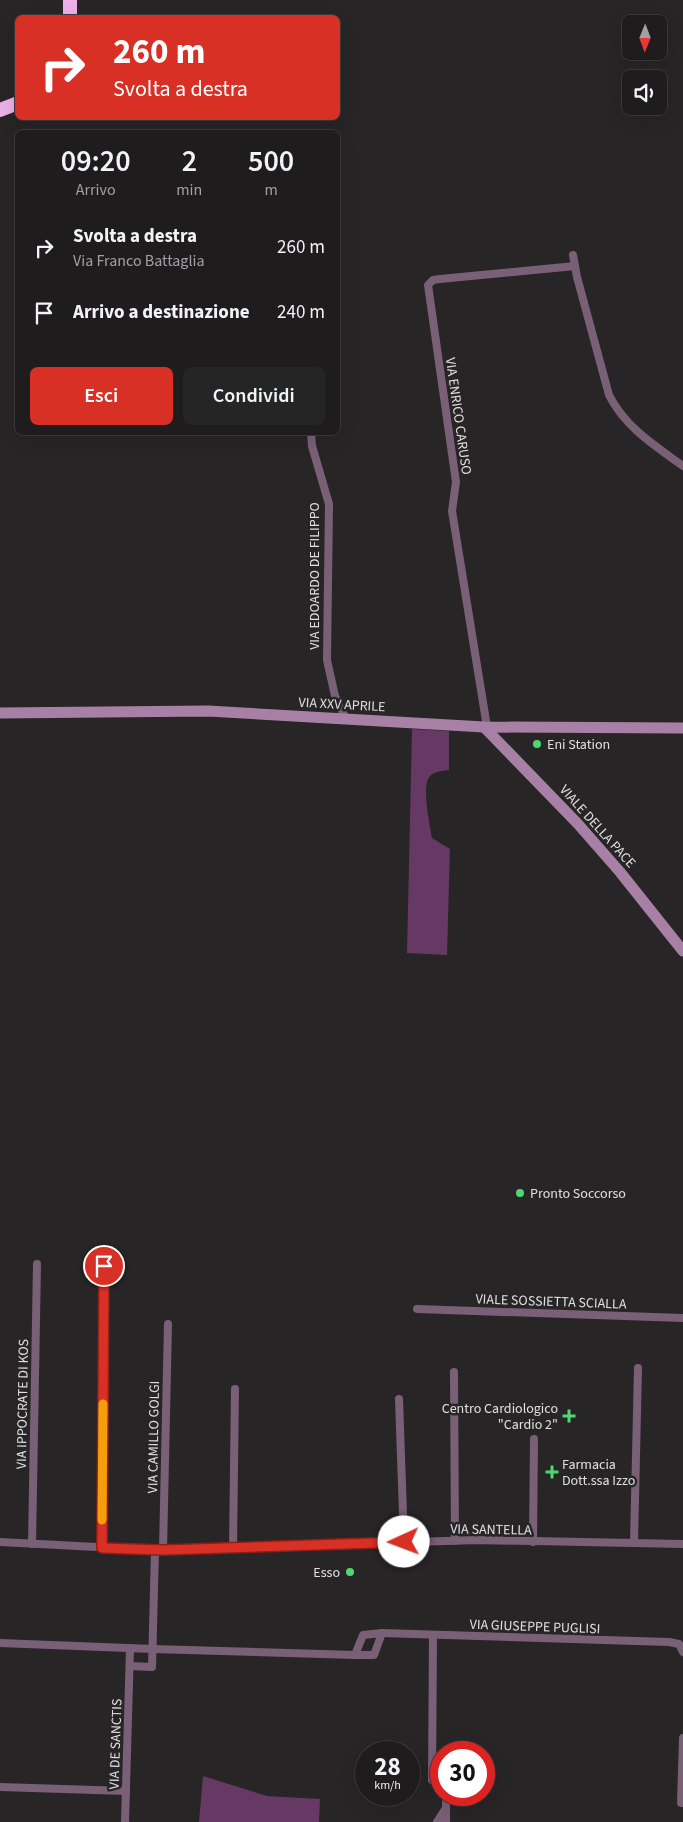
<!DOCTYPE html>
<html lang="it">
<style>
:root{--surface:#1e1c1d;--page:#262526;--text:#f1f3f6;--muted:#a1a1a4;--line:#3c3a3b;--accent:#d93025}
body{margin:0;font-family:"Source Sans 3",sans-serif;background:var(--page);color:var(--text);height:100vh;display:flex;flex-direction:column;font-size:19px;white-space:nowrap}
*{box-sizing:border-box;margin:0}
p{font-size:16px;color:var(--muted)}
.icon{flex:none;width:28px;height:28px;fill:none;stroke:currentColor;stroke-width:2;stroke-linecap:round;stroke-linejoin:round}
.map{position:relative;flex:1;overflow:hidden}
.drawer{position:absolute;left:15px;top:130px;width:325px;height:305px;display:flex;flex-direction:column;background:var(--surface);border-radius:8px;box-shadow:0 5px 20px #0002,0 0 0 1px var(--line)}
.drawer>*{flex:none}
.guide{position:absolute;left:15px;top:15px;width:325px;height:105px;border-radius:8px;box-shadow:0 5px 20px #0002,0 0 0 1px var(--line);background:#d93025;color:#fff;overflow:hidden}
.needle{width:32px;rotate:181deg}
.fabs{position:absolute;left:622px;top:15px;display:grid;gap:10px}
.fabs a{display:grid;place-items:center;width:45px;height:45px;border-radius:8px;background:var(--surface);box-shadow:0 5px 20px #0002,0 0 0 1px var(--line);font-size:25px}
.speed{position:absolute;left:355px;top:1741px;display:flex;gap:10px;font-size:25px;font-weight:700;text-align:center}
.speed>*{display:grid;place-content:center;width:65px;height:65px;border-radius:50%;background:var(--surface);box-shadow:0 5px 20px #0002,0 0 0 1px var(--line);line-height:1}
.speed small{font-size:12px;font-weight:400}
.speed .limit{border:8px solid #d22;background:#fff;color:#111}
.pin{position:absolute;display:grid;place-items:center;width:42px;height:42px;color:#fff;margin:-21px;border:2px solid #fff;border-radius:50%;box-shadow:0 1px 5px #0007}
.me{position:absolute;width:55px;margin:-28px;rotate:268deg;stroke-linejoin:round;filter:drop-shadow(0 0 4px #0008)}
.turn{display:flex;align-items:center;gap:18px;height:105px;padding:0 15px;font-size:22px}
.turn .icon{width:65px;height:65px;stroke-width:2.5}
.turn b{display:block;font-size:35px;line-height:42px}
.eta{display:flex;justify-content:space-evenly;align-items:center;height:85px;text-align:center}
.eta b{font-size:30px;font-weight:600;line-height:35px}
.cta{display:flex;gap:10px;margin-top:auto;padding:10px 15px}
.cta a{flex:1;height:58px;border-radius:8px;background:var(--accent);color:#fff;font-size:20px;font-weight:600;line-height:58px;text-align:center}
.cta a+a{background:var(--page);color:var(--text)}
ul{padding:0;list-style:none}
li{display:flex;align-items:center;gap:15px;height:65px;padding:0 15px}
li div{flex:1}
li b{display:block;font-size:19px}
li em{font-style:normal}
.map>svg:first-child{display:block}
.green{fill:#663864}
.lines{fill:none;stroke-linecap:round;stroke-linejoin:round}
.street{stroke:#796077;stroke-width:8}
.secondary{stroke:#a880a5;stroke-width:11}
.highway{stroke:#eeb0e9;stroke-width:14}
.route-casing{stroke:#8d1f18;stroke-width:12}
.route{stroke:#d93025;stroke-width:9}
.slow{stroke:#f59e0b;stroke-width:9}
.poi-dot{fill:#51d674;stroke:#282527;stroke-width:2}
.labels{text-anchor:middle;stroke-width:5;stroke-linejoin:round;paint-order:stroke}
.street-label{font-size:14px;fill:#e0dfe0;stroke:#282527}
.poi-label{font-size:14px;fill:#e0dfe0;stroke:#282527;text-anchor:start}
</style>
<div class="map">
<svg width="683" height="1822" viewBox="0 0 683 1822">
<rect width="100%" height="100%" fill="#282527"/>
<!-- green -->
<g class="green">
<path d="M412,729L449,731V770C443,771 435,771 430,776C421,784 430,826 432,838L450,849L447,955L407,953Z"/>
<polygon points="203,1776 267,1796 320,1799 319,1822 199,1822"/>
</g>
<g class="lines">
<!-- street -->
<g class="street">
<path d="M573,255L577,277L609,395C625,427 654,445 683,466"/>
<polyline points="311,432 312,446 329,504 327,660 335,696 346,719"/>
<polyline points="487,727 452,511 456,482 428,285 433,280 440,279 575,266"/>
<polyline points="417,1309 683,1318"/>
<polyline points="454,1372 455,1541"/>
<polyline points="399,1399 404,1542"/>
<polyline points="0,1542 155,1550 477,1540 683,1544"/>
<polyline points="533,1542 534,1439"/>
<polyline points="634,1543 638,1368"/>
<polyline points="32,1544 37,1264"/>
<polyline points="102,1547 104,1266"/>
<polyline points="233,1548 235,1389"/>
<polyline points="163,1550 168,1324"/>
<polyline points="382,1633 669,1642 679,1644 683,1652"/>
<polygon points="382,1633 374,1655 355,1655 363,1635"/>
<polyline points="433,1635 432,1780 441,1780"/>
<polyline points="0,1643 153,1649 355,1655"/>
<polyline points="130,1666 152,1667 155,1550"/>
<polyline points="683,1738 681,1803 683,1803"/>
<polyline points="0,1787 126,1791"/>
<polyline points="446,1795 446,1822"/>
<polyline points="125,1822 130,1648"/>
<polyline points="437,1822 446,1808"/>
</g>
<!-- secondary -->
<g class="secondary">
<polyline points="0,713 208,711 484,727 683,728"/>
<polyline points="484,727 578,824 620,872 683,951"/>
</g>
<!-- highway -->
<g class="highway">
<polyline points="70,0 70,18"/>
<polyline points="0,110 18,103"/>
</g>
</g>
<g class="lines">
<!-- route casing -->
<g class="route-casing">
<polyline id="route" points="104,1266 102,1548 163,1550 404,1542"/>
</g>
<!-- route -->
<use href="#route" class="route"/>
<!-- slow -->
<polyline class="slow" points="102,1520 103,1404"/>
</g>
<!-- markers -->
<g class="poi-dot">
<circle cx="537" cy="744" r="5"/>
<circle cx="520" cy="1193" r="5"/>
<path d="M566.5 1408.5h5v5h5v5h-5v5h-5v-5h-5v-5h5z"/>
<path d="M549.5 1464.5h5v5h5v5h-5v5h-5v-5h-5v-5h5z"/>
<circle cx="350" cy="1572" r="5"/>
</g>
<g class="labels">
<!-- street labels -->
<g class="street-label">
<text transform="translate(459 416) rotate(82)" y="5">VIA ENRICO CARUSO</text>
<text transform="translate(314 576) rotate(-90)" y="5">VIA EDOARDO DE FILIPPO</text>
<text transform="translate(342 704) rotate(3)" y="5">VIA XXV APRILE</text>
<text transform="translate(598 826) rotate(48)" y="5">VIALE DELLA PACE</text>
<text transform="translate(551 1301) rotate(2)" y="5">VIALE SOSSIETTA SCIALLA</text>
<text transform="translate(22 1404) rotate(-89)" y="5">VIA IPPOCRATE DI KOS</text>
<text transform="translate(153 1437) rotate(-89)" y="5">VIA CAMILLO GOLGI</text>
<text transform="translate(491 1529) rotate(1)" y="5">VIA SANTELLA</text>
<text transform="translate(535 1626) rotate(2)" y="5">VIA GIUSEPPE PUGLISI</text>
<text transform="translate(115 1744) rotate(-88)" y="5">VIA DE SANCTIS</text>
</g>
<!-- poi labels -->
<g class="poi-label">
<text x="547" y="749">Eni Station</text>
<text x="530" y="1198">Pronto Soccorso</text>
<text x="558" y="1413" text-anchor="end">Centro Cardiologico<tspan x="558" dy="16">"Cardio 2"</tspan></text>
<text x="562" y="1469">Farmacia<tspan x="562" dy="16">Dott.ssa Izzo</tspan></text>
<text x="340" y="1577" text-anchor="end">Esso</text>
</g>
</g>
</svg>
<div class="fabs">
<a><svg class="needle" viewBox="-14 -14 28 28"><path d="M0-13l5 13h-10z" fill="#e53935"/><path d="M0 13l5-13h-10z" fill="#a1a1a4"/></svg></a>
<a><svg class="icon" aria-label="sound" viewBox="0 0 24 24"><path d="M4 9h4l5-4v14l-5-4H4zM17 9q2 3 0 6"/></svg></a>
</div>
<div class="speed"><div>28<small>km/h</small></div><div class="limit">30</div></div>
<div class="pin" style="left:104px;top:1266px;background:#d93025"><svg class="icon" aria-label="arrive" viewBox="0 0 24 24"><path d="M6 21V4h12l-3 4 3 4H6"/></svg></div>
<svg class="me" style="left:404px;top:1542px" viewBox="-20 -20 40 40"><circle r="19" fill="#fff"/><path d="M0-13L10 11 0 6-10 11z" fill="#d93025"/></svg>
<div class="guide">
<div class="turn"><svg class="icon" aria-label="right" viewBox="0 0 24 24"><path d="M7 20v-9h11M14 6l5 5-5 5"/></svg><div><b>260 m</b>Svolta a destra</div></div>
</div>
<section class="drawer">
<div class="eta">
<div><b>09:20</b><p>Arrivo</p></div>
<div><b>2</b><p>min</p></div>
<div><b>500</b><p>m</p></div>
</div>
<ul>
<li><svg class="icon" aria-label="right" viewBox="0 0 24 24"><path d="M7 20v-9h11M14 6l5 5-5 5"/></svg><div><b>Svolta a destra</b><p>Via Franco Battaglia</p></div><em>260 m</em></li>
<li><svg class="icon" aria-label="arrive" viewBox="0 0 24 24"><path d="M6 21V4h12l-3 4 3 4H6"/></svg><div><b>Arrivo a destinazione</b></div><em>240 m</em></li>
</ul>
<div class="cta"><a>Esci</a><a>Condividi</a></div>
</section>
</div>
